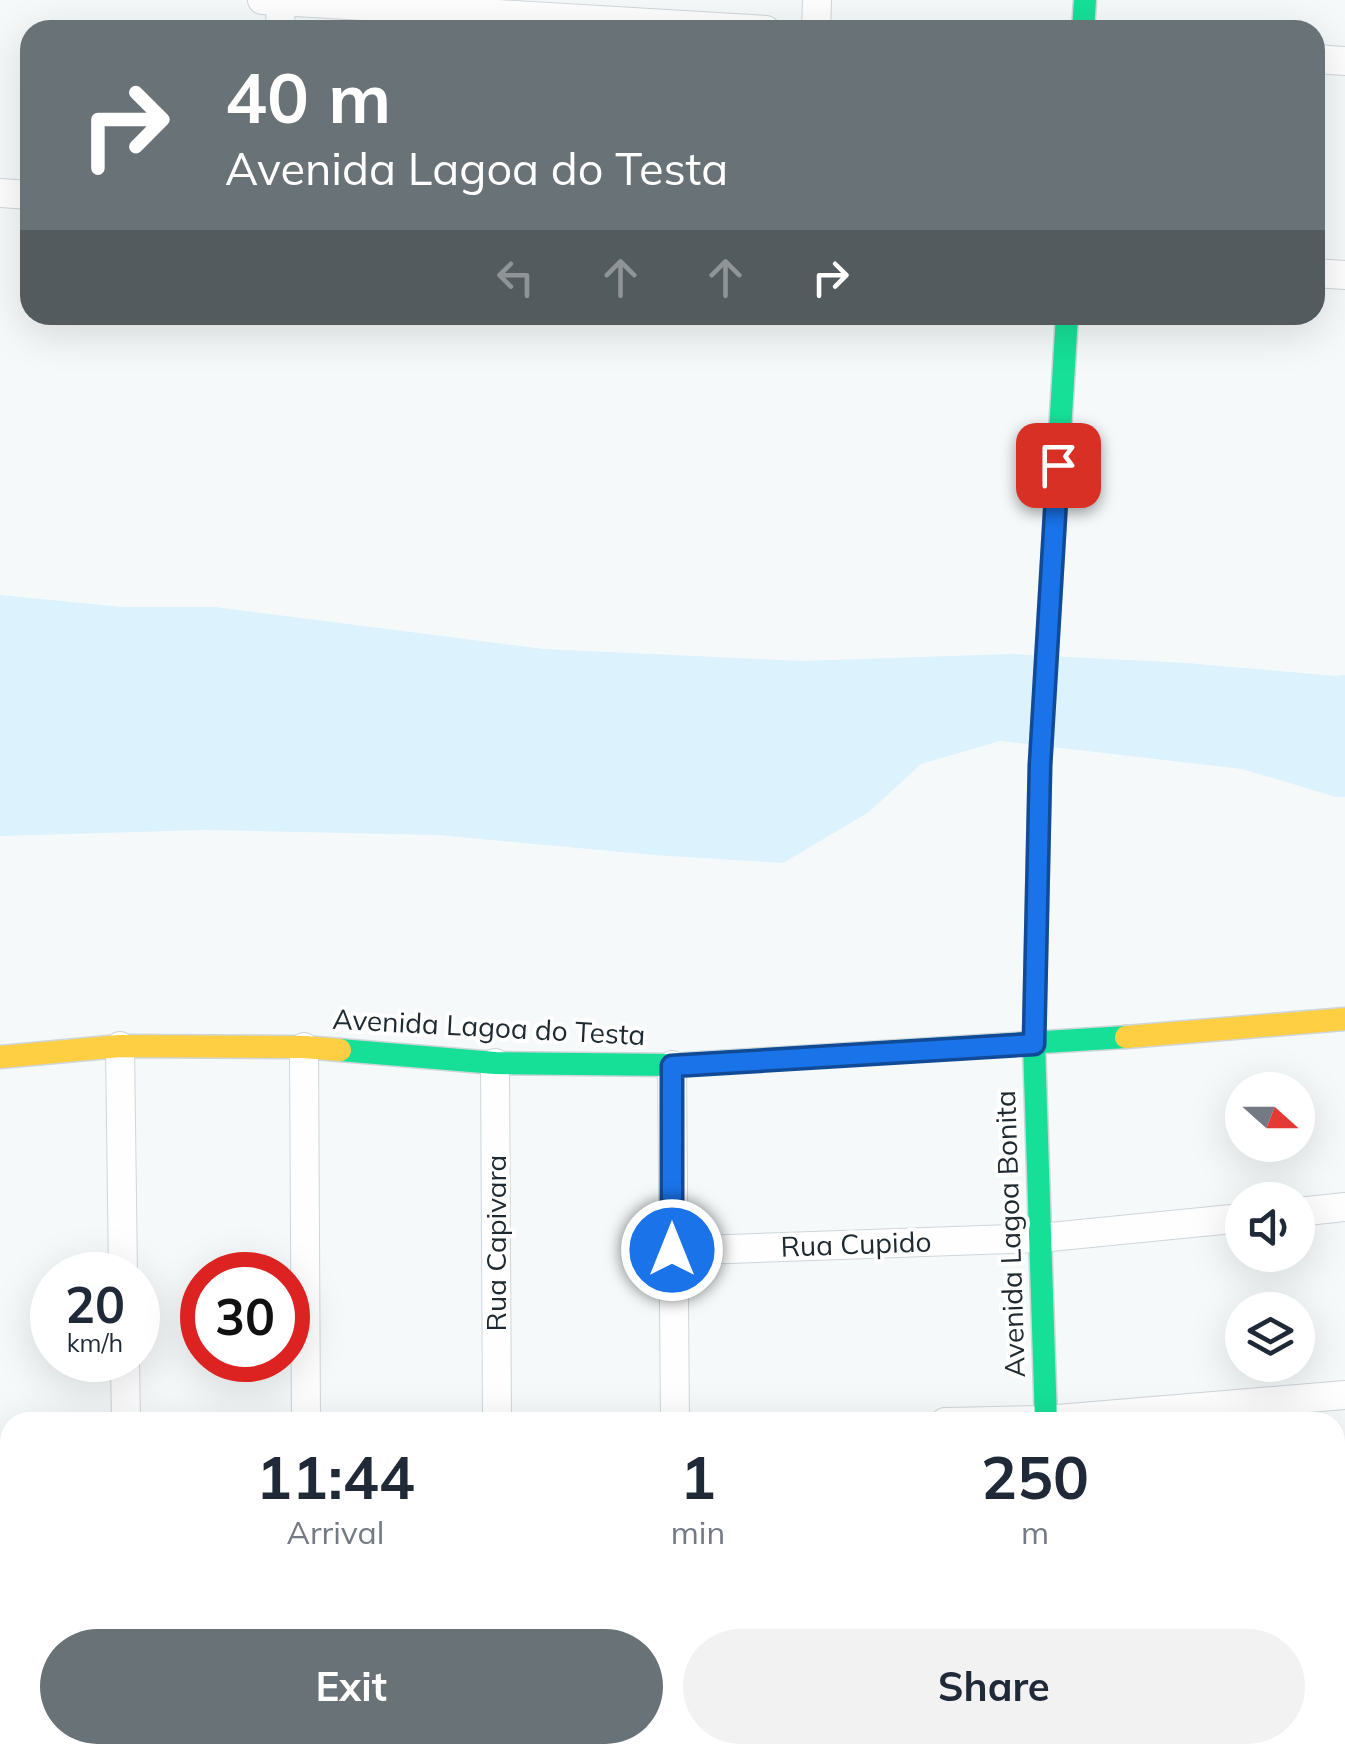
<!DOCTYPE html>
<style>
:root{--surface:#fff;--page:#f2f2f3;--text:#1f2937;--muted:#747a83;--accent:#697277}
body{margin:0;font-family:Mulish,sans-serif;background:var(--page);color:var(--text);height:100vh;display:flex;flex-direction:column;font-size:38px;white-space:nowrap}
*{box-sizing:border-box;margin:0}
p{font-size:32px;color:var(--muted)}
.icon{flex:none;width:55px;height:55px;fill:none;stroke:currentColor;stroke-width:2;stroke-linecap:round;stroke-linejoin:round}
.map{position:relative;flex:1;overflow:hidden}
.drawer{position:absolute;left:0px;top:1412px;width:1345px;height:352px;display:flex;flex-direction:column;background:var(--surface);border-radius:30px 30px 0 0;box-shadow:0 10px 40px #0002}
.drawer>*{flex:none}
.guide{position:absolute;left:20px;top:20px;width:1305px;height:305px;border-radius:30px;box-shadow:0 10px 40px #0002;background:#697277;color:#fff;overflow:hidden}
.needle{width:65px;rotate:111deg}
.buttons{position:absolute;left:1225px;top:1072px;display:grid;gap:20px}
.buttons a{display:grid;place-items:center;width:90px;height:90px;border-radius:50%;background:var(--surface);box-shadow:0 10px 40px #0002;font-size:50px}
.speed{position:absolute;left:30px;top:1252px;display:flex;gap:20px;font-size:50px;font-weight:700;text-align:center}
.speed>*{display:grid;place-content:center;width:130px;height:130px;border-radius:50%;background:var(--surface);box-shadow:0 10px 40px #0002;line-height:1}
.speed small{font-size:25px;font-weight:400}
.speed .limit{border:15px solid #d22;background:#fff;color:#111}
.pin{position:absolute;display:grid;place-items:center;width:85px;height:85px;color:#fff;margin:-42px;border-radius:20px;box-shadow:0 5px 15px #0006}
.me{position:absolute;width:110px;margin:-55px;rotate:0deg;stroke-linejoin:round;filter:drop-shadow(0 0 8px #0008)}
.turn{display:flex;align-items:center;gap:35px;height:210px;padding:0 40px;font-size:45px}
.turn .icon{width:130px;height:130px;stroke-width:2.5}
.turn b{display:block;font-size:70px;line-height:85px}
.lanes{display:flex;align-items:center;height:95px;padding:0 40px;background:#0003;justify-content:center;gap:50px;direction:ltr}
.lanes .off{opacity:.35}
.eta{display:flex;justify-content:space-evenly;align-items:center;height:170px;text-align:center}
.eta b{font-size:60px;font-weight:700;line-height:70px}
.primary-button{display:flex;gap:20px;margin-top:auto;padding:20px 40px}
.primary-button a{flex:1;height:115px;border-radius:60px;background:var(--accent);color:#fff;font-size:40px;font-weight:700;line-height:115px;text-align:center}
.primary-button a+a{background:var(--page);color:var(--text)}
.map>svg:first-child{display:block}
.green{fill:#dcf2fc}
.lines{fill:none;stroke-linecap:round;stroke-linejoin:round}
.street-casing{stroke:#ced6da;stroke-width:30}
.fast-casing{stroke:#ced6da;stroke-width:25}
.slow-casing{stroke:#ced6da;stroke-width:25}
.street{stroke:#fefefe;stroke-width:28}
.fast{stroke:#16e098;stroke-width:22}
.slow{stroke:#ffcf43;stroke-width:22}
.route-casing{stroke:#114b97;stroke-width:25}
.route{stroke:#1a73e8;stroke-width:18}
.labels{text-anchor:middle;stroke-width:8;stroke-linejoin:round;paint-order:stroke}
.street-label{font-size:28px;fill:#1e2a30;stroke:#fff}
</style>
<div class="map">
<svg width="1345" height="1764" viewBox="0 0 1345 1764">
<rect width="100%" height="100%" fill="#f5f9fa"/>
<!-- green -->
<polygon class="green" points="0,595 122,607 215,607 544,649 802,661 1011,654 1187,663 1335,676 1345,675 1345,797 1336,797 1242,769 1000,741 921,764 869,812 783,863 654,855 438,835 204,830 0,836"/>
<g class="lines">
<!-- street casing -->
<g class="street-casing">
<g id="street">
<polyline points="262,0 766,30"/>
<polyline points="280,30 281,0"/>
<polyline points="816,30 817,0"/>
<polyline points="1315,59 1345,61"/>
<polyline points="0,193 30,195"/>
<polyline points="1315,273 1345,275"/>
<polyline points="120,1046 123,1275"/>
<polyline points="304,1047 306,1422"/>
<polyline points="495,1063 497,1422"/>
<polyline points="672,1065 675,1422"/>
<polyline points="1298,1212 1345,1207"/>
<polyline points="672,1251 1040,1238 1242,1218"/>
<polyline points="125,1360 126,1422"/>
<polyline points="945,1422 1046,1420 1345,1395"/>
<polyline points="0,1475 10,1478"/>
<polyline points="1335,1574 1345,1574"/>
<polyline points="0,1680 10,1669"/>
<polyline points="1335,1753 1345,1752"/>
<polyline points="501,1755 508,1764"/>
<polyline points="677,1755 677,1764"/>
<polyline points="167,1764 175,1755"/>
<polyline points="410,1764 417,1755"/>
<polyline points="1218,1764 1312,1755"/>
</g>
</g>
<!-- fast casing -->
<g class="fast-casing">
<g id="fast">
<polyline points="1083,30 1085,0"/>
<polyline points="340,1050 495,1063 672,1065 1126,1037"/>
<polyline points="1046,1422 1034,1044 1040,765 1067,315"/>
<polyline points="1057,1755 1057,1764"/>
</g>
</g>
<!-- slow casing -->
<g class="slow-casing">
<g id="slow">
<polyline points="1126,1037 1345,1019"/>
<polyline points="0,1057 120,1046 304,1047 340,1050"/>
</g>
</g>
<!-- street -->
<use href="#street" class="street"/>
<!-- fast -->
<use href="#fast" class="fast"/>
<!-- slow -->
<use href="#slow" class="slow"/>
</g>
<g class="lines">
<!-- route casing -->
<g class="route-casing">
<polyline id="route" points="672,1250 672,1066 1034,1044 1040,765 1058,465"/>
</g>
<!-- route -->
<use href="#route" class="route"/>
</g>
<g class="labels">
<!-- street labels -->
<g class="street-label">
<text transform="translate(489 1027) rotate(3)" y="10">Avenida Lagoa do Testa</text>
<text transform="translate(1010 1234) rotate(-92)" y="10">Avenida Lagoa Bonita</text>
<text transform="translate(496 1243) rotate(-90)" y="10">Rua Capivara</text>
<text transform="translate(856 1244) rotate(-2)" y="10">Rua Cupido</text>
</g>
</g>
</svg>
<div class="buttons">
<a><svg class="needle" viewBox="-14 -14 28 28"><path d="M0-13l5 13h-10z" fill="#e53935"/><path d="M0 13l5-13h-10z" fill="#747a83"/></svg></a>
<a><svg class="icon" aria-label="sound" viewBox="0 0 24 24"><path d="M4 9h4l5-4v14l-5-4H4zM17 9q2 3 0 6"/></svg></a>
<a><svg class="icon" aria-label="layers" viewBox="0 0 24 24"><path d="M12 4l9 5-9 5-9-5zM3 14l9 5 9-5"/></svg></a>
</div>
<div class="speed"><div>20<small>km/h</small></div><div class="limit">30</div></div>
<div class="pin" style="left:1058px;top:465px;background:#d93025"><svg class="icon" aria-label="arrive" viewBox="0 0 24 24"><path d="M6 21V4h12l-3 4 3 4H6"/></svg></div>
<svg class="me" style="left:672px;top:1250px" viewBox="-20 -20 40 40"><circle r="17" fill="#1a73e8" stroke="#fff" stroke-width="3"/><path d="M0-11L8 9 0 5-8 9z" fill="#fff"/></svg>
<div class="guide">
<div class="turn"><svg class="icon" aria-label="right" viewBox="0 0 24 24"><path d="M7 20v-9h11M14 6l5 5-5 5"/></svg><div><b>40 m</b>Avenida Lagoa do Testa</div></div>
<div class="lanes"><svg class="icon off" aria-label="left" viewBox="0 0 24 24"><path d="M17 20v-9H6M10 6l-5 5 5 5"/></svg><svg class="icon off" aria-label="ahead" viewBox="0 0 24 24"><path d="M12 20V5M6 11l6-6 6 6"/></svg><svg class="icon off" aria-label="ahead" viewBox="0 0 24 24"><path d="M12 20V5M6 11l6-6 6 6"/></svg><svg class="icon" aria-label="right" viewBox="0 0 24 24"><path d="M7 20v-9h11M14 6l5 5-5 5"/></svg></div>
</div>
<section class="drawer">
<div class="eta">
<div><b>11:44</b><p>Arrival</p></div>
<div><b>1</b><p>min</p></div>
<div><b>250</b><p>m</p></div>
</div>
<div class="primary-button"><a>Exit</a><a>Share</a></div>
</section>
</div>
